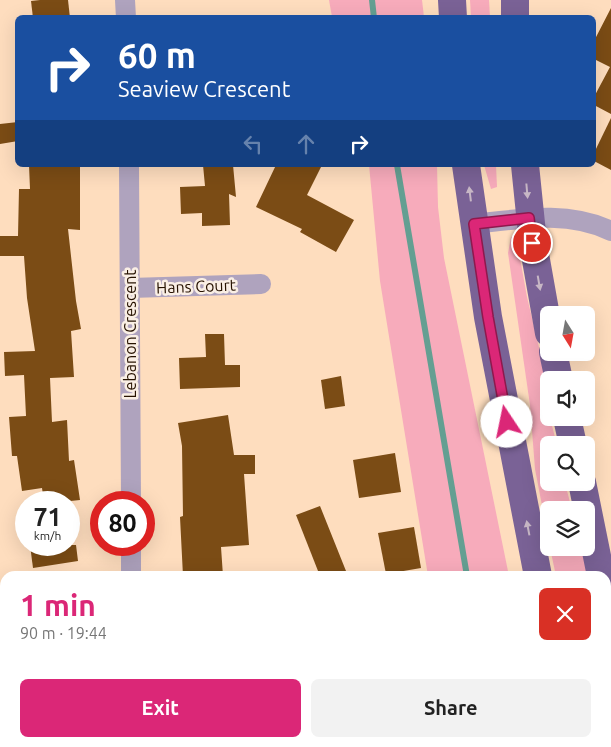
<!DOCTYPE html>
<meta charset="utf-8">
<style>
:root{--surface:#fff;--page:#f2f2f2;--text:#222;--muted:#767676;--accent:#db2777}
body{margin:0;font-family:Ubuntu,sans-serif;background:var(--page);color:var(--text);height:100vh;display:flex;flex-direction:column;font-size:19px;white-space:nowrap}
*{box-sizing:border-box;margin:0}
p{font-size:16px;color:var(--muted)}
.icon{flex:none;width:28px;height:28px;fill:none;stroke:currentColor;stroke-width:2;stroke-linecap:round;stroke-linejoin:round}
.map{position:relative;flex:1;overflow:hidden}
.sheet{position:absolute;left:0px;top:571px;width:611px;height:176px;display:flex;flex-direction:column;background:var(--surface);border-radius:15px 15px 0 0;box-shadow:0 5px 20px #0002}
.sheet>*{flex:none}
.hud{position:absolute;left:15px;top:15px;width:581px;height:152px;border-radius:8px;box-shadow:0 5px 20px #0002;background:#1a4fa0;color:#fff;overflow:hidden}
.needle{width:32px;rotate:169deg}
.tools{position:absolute;left:540px;top:306px;display:grid;gap:10px}
.tools a{display:grid;place-items:center;width:55px;height:55px;border-radius:8px;background:var(--surface);box-shadow:0 5px 20px #0002;font-size:25px}
.speed{position:absolute;left:15px;top:491px;display:flex;gap:10px;font-size:25px;font-weight:700;text-align:center}
.speed>*{display:grid;place-content:center;width:65px;height:65px;border-radius:50%;background:var(--surface);box-shadow:0 5px 20px #0002;line-height:1}
.speed small{font-size:12px;font-weight:400}
.speed .limit{border:8px solid #d22;background:#fff;color:#111}
.pin{position:absolute;display:grid;place-items:center;width:42px;height:42px;color:#fff;margin:-21px;border:2px solid #fff;border-radius:50%;box-shadow:0 1px 5px #0007}
.me{position:absolute;width:55px;margin:-28px;rotate:349deg;stroke-linejoin:round;filter:drop-shadow(0 0 4px #0008)}
.turn{display:flex;align-items:center;gap:18px;height:105px;padding:0 20px;font-size:22px}
.turn .icon{width:65px;height:65px;stroke-width:2.5}
.turn b{display:block;font-size:35px;line-height:42px}
.lanes{display:flex;align-items:center;height:48px;padding:0 20px;background:#0003;justify-content:center;gap:25px;direction:ltr}
.lanes .off{opacity:.35}
.round{display:grid;place-items:center;flex:none;width:52px;height:52px;border-radius:8px;background:var(--page)}
.head{display:flex;align-items:center;justify-content:space-between;height:85px;padding:0 20px}
h1{font-size:30px;font-weight:600;line-height:38px;color:var(--accent)}
.button{display:flex;gap:10px;margin-top:auto;padding:10px 20px}
.button a{flex:1;height:58px;border-radius:8px;background:var(--accent);color:#fff;font-size:20px;font-weight:600;line-height:58px;text-align:center}
.button a+a{background:var(--page);color:var(--text)}
.map>svg:first-child{display:block}
.green{fill:#f7abbb}
.lines{fill:none;stroke-linecap:round;stroke-linejoin:round}
.stream{stroke:#649f92;stroke-width:6}
.building{fill:#7b4c15}
.minor{stroke:#afa3be;stroke-width:20}
.trunk{stroke:#7a6296;stroke-width:28}
.oneway{fill:#c7b7c5}
.route-casing{stroke:#8e194d;stroke-width:12}
.route{stroke:#db2777;stroke-width:9}
.labels{text-anchor:middle;stroke-width:5;stroke-linejoin:round;paint-order:stroke}
.street-label{font-size:16px;fill:#261200;stroke:#faefe5}
</style>
<div class="map">
<svg width="611" height="747" viewBox="0 0 611 747">
<rect width="100%" height="100%" fill="#feddbe"/>
<!-- green -->
<g class="green">
<polygon points="329,0 422,0 424,17 332,17"/>
<polygon points="470,0 489,0 490,17 471,17"/>
<polygon points="369,165 437,165 438,207 444,258 509,576 428,576 380,281"/>
<polygon points="484,165 496,165 497,187 491,189"/>
<polygon points="516,236 527,297 549,389 546,394 549,418 550,418 557,445 549,445 549,482 565,483 572,510 549,510 549,542 535,469 530,405 508,253 511,237"/>
<polygon points="550,548 581,548 589,576 556,576"/>
<polygon points="606,692 611,722 611,747 581,747 581,743 606,742"/>
<polygon points="453,743 535,743 535,747 454,747"/>
</g>
<g class="lines">
<!-- stream -->
<g class="stream">
<polyline points="372,0 374,18"/>
<polyline points="397,165 467,576"/>
<polyline points="488,742 489,747"/>
</g>
</g>
<!-- building -->
<g class="building">
<polygon points="40,0 68,0 70,18 33,18 31,1"/>
<polygon points="611,8 611,114 594,105 594,97 610,67 594,59 594,41"/>
<polygon points="611,118 611,170 594,161 594,153"/>
<polygon points="18,122 18,141 0,144 0,124"/>
<polygon points="29,165 80,165 80,230 68,229 76,301 81,329 71,331 74,377 50,378 52,422 67,420 69,461 74,460 80,500 61,502 44,502 42,488 22,491 17,456 12,456 9,417 26,416 24,375 5,376 4,352 35,351 27,298 24,256 0,256 0,236 18,236 19,189 30,189"/>
<polygon points="203,165 233,165 236,197 229,194 230,225 202,226 202,213 181,214 180,187 205,186"/>
<polygon points="276,165 322,165 307,195 354,220 336,252 300,232 302,229 256,207"/>
<polygon points="205,334 224,334 225,365 240,365 240,387 180,389 179,358 206,357"/>
<polygon points="341,376 345,406 325,409 321,380"/>
<polygon points="228,415 234,455 255,455 255,474 244,474 249,545 221,547 223,576 183,576 180,517 183,516 182,446 178,423"/>
<polygon points="395,453 401,492 359,498 353,460"/>
<polygon points="320,506 348,576 320,576 296,515"/>
<polygon points="414,527 421,568 386,574 378,533"/>
<polygon points="30,545 76,545 78,561 33,568"/>
</g>
<g class="lines">
<!-- minor -->
<g class="minor">
<polyline points="125,0 126,18"/>
<polyline points="129,165 131,502"/>
<path d="M474,224C519,219 568,210 611,231"/>
<polyline points="130,288 261,284"/>
<polyline points="131,545 131,576"/>
<polyline points="135,742 135,747"/>
</g>
<!-- trunk -->
<g class="trunk">
<polyline points="452,0 453,18"/>
<polyline points="515,0 515,18"/>
<polyline points="466,165 488,317 538,576"/>
<polyline points="525,165 533,243 549,333"/>
<polyline points="553,352 559,380"/>
<polyline points="567,418 573,445"/>
<polyline points="582,482 601,576"/>
<polyline points="606,602 611,629"/>
<polyline points="564,742 565,747"/>
</g>
</g>
<!-- one-way arrows -->
<defs><path id="oneway-solid" d="M-6-.8H1V-3.2L6.5 0L1 3.2V.8H-6Z" transform="scale(1.25)"/></defs>
<g class="oneway">
<use href="#oneway-solid" transform="translate(527 191) rotate(85)"/>
<use href="#oneway-solid" transform="translate(470 194) rotate(-97)"/>
<use href="#oneway-solid" transform="translate(539 283) rotate(80)"/>
<use href="#oneway-solid" transform="translate(528 528) rotate(-101)"/>
</g>
<g class="lines">
<!-- route casing -->
<g class="route-casing">
<polyline id="route" points="507,422 488,317 474,224 529,218 532,243"/>
</g>
<!-- route -->
<use href="#route" class="route"/>
</g>
<g class="labels">
<!-- street labels -->
<g class="street-label">
<text transform="translate(196 286) rotate(-2)" y="6">Hans Court</text>
<text transform="translate(130 334) rotate(-90)" y="6">Lebanon Crescent</text>
</g>
</g>
</svg>
<div class="tools">
<a><svg class="needle" viewBox="-14 -14 28 28"><path d="M0-13l5 13h-10z" fill="#e53935"/><path d="M0 13l5-13h-10z" fill="#767676"/></svg></a>
<a><svg class="icon" aria-label="sound" viewBox="0 0 24 24"><path d="M4 9h4l5-4v14l-5-4H4zM17 9q2 3 0 6"/></svg></a>
<a><svg class="icon" aria-label="search" viewBox="0 0 24 24"><circle cx="10" cy="10" r="6"/><path d="M15 15l6 6"/></svg></a>
<a><svg class="icon" aria-label="layers" viewBox="0 0 24 24"><path d="M12 4l9 5-9 5-9-5zM3 14l9 5 9-5"/></svg></a>
</div>
<div class="speed"><div>71<small>km/h</small></div><div class="limit">80</div></div>
<div class="pin" style="left:532px;top:243px;background:#d93025"><svg class="icon" aria-label="arrive" viewBox="0 0 24 24"><path d="M6 21V4h12l-3 4 3 4H6"/></svg></div>
<svg class="me" style="left:507px;top:422px" viewBox="-20 -20 40 40"><circle r="19" fill="#fff"/><path d="M0-13L10 11 0 6-10 11z" fill="#db2777"/></svg>
<div class="hud">
<div class="turn"><svg class="icon" aria-label="right" viewBox="0 0 24 24"><path d="M7 20v-9h11M14 6l5 5-5 5"/></svg><div><b>60 m</b>Seaview Crescent</div></div>
<div class="lanes"><svg class="icon off" aria-label="left" viewBox="0 0 24 24"><path d="M17 20v-9H6M10 6l-5 5 5 5"/></svg><svg class="icon off" aria-label="ahead" viewBox="0 0 24 24"><path d="M12 20V5M6 11l6-6 6 6"/></svg><svg class="icon" aria-label="right" viewBox="0 0 24 24"><path d="M7 20v-9h11M14 6l5 5-5 5"/></svg></div>
</div>
<section class="sheet">
<div class="head"><div><h1>1 min</h1><p>90 m · 19:44</p></div><a class="round" style="background:#d93025;color:#fff"><svg class="icon" aria-label="close" viewBox="0 0 24 24"><path d="M6 6l12 12M18 6L6 18"/></svg></a></div>
<div class="button"><a>Exit</a><a>Share</a></div>
</section>
</div>
